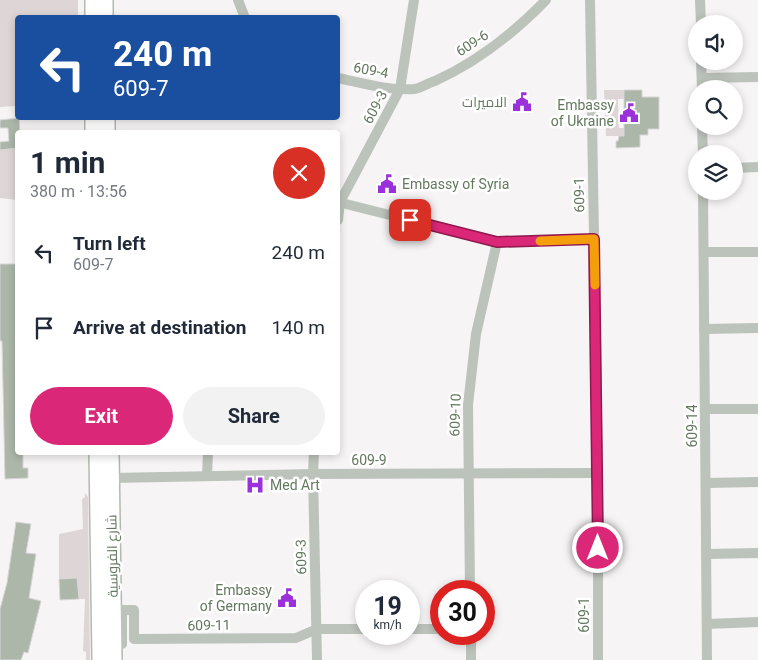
<!DOCTYPE html>
<meta charset="utf-8">
<style>
:root{--surface:#fff;--page:#f2f2f3;--text:#1f2937;--muted:#747a83;--accent:#db2777}
body{margin:0;font-family:Roboto,Cairo,sans-serif;background:var(--page);color:var(--text);height:100vh;display:flex;flex-direction:column;font-size:19px;white-space:nowrap}
*{box-sizing:border-box;margin:0}
p{font-size:16px;color:var(--muted)}
.icon{flex:none;width:28px;height:28px;fill:none;stroke:currentColor;stroke-width:2;stroke-linecap:round;stroke-linejoin:round}
.map{position:relative;flex:1;overflow:hidden}
.panel{position:absolute;left:15px;top:130px;width:325px;height:325px;display:flex;flex-direction:column;background:var(--surface);border-radius:5px;box-shadow:0 2px 8px #0003}
.panel>*{flex:none}
.top-card{position:absolute;left:15px;top:15px;width:325px;height:105px;border-radius:5px;box-shadow:0 2px 8px #0003;background:#1a4fa0;color:#fff;overflow:hidden}
.buttons{position:absolute;left:688px;top:15px;display:grid;gap:10px}
.buttons a{display:grid;place-items:center;width:55px;height:55px;border-radius:50%;background:var(--surface);box-shadow:0 2px 8px #0003;font-size:25px}
.speed{position:absolute;left:355px;top:580px;display:flex;gap:10px;font-size:25px;font-weight:700;text-align:center}
.speed>*{display:grid;place-content:center;width:65px;height:65px;border-radius:50%;background:var(--surface);box-shadow:0 2px 8px #0003;line-height:1}
.speed small{font-size:12px;font-weight:400}
.speed .limit{border:8px solid #d22;background:#fff;color:#111}
.pin{position:absolute;display:grid;place-items:center;width:42px;height:42px;color:#fff;margin:-21px;border-radius:10px;box-shadow:0 2px 8px #0006}
.me{position:absolute;width:55px;margin:-28px;rotate:0deg;stroke-linejoin:round;filter:drop-shadow(0 0 4px #0008)}
.turn{display:flex;align-items:center;gap:18px;height:105px;padding:0 15px;font-size:22px}
.turn .icon{width:65px;height:65px;stroke-width:2.5}
.turn b{display:block;font-size:35px;line-height:42px}
.round{display:grid;place-items:center;flex:none;width:52px;height:52px;border-radius:26px;background:var(--page)}
.summary{display:flex;align-items:center;justify-content:space-between;height:85px;padding:0 15px}
h1{font-size:30px;font-weight:700;line-height:38px}
.primary-button{display:flex;gap:10px;margin-top:auto;padding:10px 15px}
.primary-button a{flex:1;height:58px;border-radius:30px;background:var(--accent);color:#fff;font-size:20px;font-weight:700;line-height:58px;text-align:center}
.primary-button a+a{background:var(--page);color:var(--text)}
ul{padding:0;list-style:none}
li{display:flex;align-items:center;gap:15px;height:75px;padding:0 15px}
li div{flex:1}
li b{display:block;font-size:19px}
li em{font-style:normal}
.map>svg:first-child{display:block}
.green{fill:#ded6d6}
.building{fill:#acb6a9;stroke:#d8d6d8}
.lines{fill:none;stroke-linecap:round;stroke-linejoin:round}
.secondary-casing{stroke:#b2bab0;stroke-width:18}
.street{stroke:#bcc3bb;stroke-width:10}
.secondary{stroke:#fff;stroke-width:15}
.route-casing{stroke:#8e194d;stroke-width:12}
.route{stroke:#db2777;stroke-width:9}
.slow{stroke:#f59e0b;stroke-width:9}
.labels{text-anchor:middle;stroke-width:5;stroke-linejoin:round;paint-order:stroke}
.street-label{font-size:14px;fill:#63785e;stroke:#fff}
.poi-label{font-size:14px;fill:#63785e;stroke:#fff;text-anchor:end}
</style>
<div class="map">
<svg width="758" height="660" viewBox="0 0 758 660">
<rect width="100%" height="100%" fill="#f7f4f6"/>
<!-- green -->
<g class="green">
<polygon points="0,0 78,0 78,17 18,18 17,106 0,107"/>
<polygon points="604,90 624,90 624,99 618,99 619,128 624,128 624,136 606,136"/>
<polygon points="17,148 17,200 0,198 0,150"/>
<polygon points="85,493 88,497 90,660 86,660 86,652 83,651 85,599 79,599 77,578 59,579 59,534 83,529 82,499 85,497"/>
</g>
<!-- building -->
<g class="building">
<polygon points="624,90 642,90 642,97 659,97 659,129 648,129 648,135 640,135 640,147 616,148 616,141 618,141 619,136 624,136"/>
<polygon points="19,118 20,132 18,132 18,148 0,150 0,142 9,141 8,128 0,128 0,120"/>
<polygon points="0,264 18,264 18,452 23,452 23,468 28,468 28,478 5,479 2,341 0,341"/>
<polygon points="16,522 31,524 26,553 36,554 29,598 41,601 28,653 24,652 21,660 0,660 0,609 7,583"/>
<polygon points="77,578 79,599 60,600 59,579"/>
</g>
<g class="lines">
<!-- secondary casing -->
<g class="secondary-casing">
<g id="secondary">
<polyline points="105,0 105,18"/>
<polyline points="93,18 93,0"/>
<polyline points="93,118 93,132"/>
<polyline points="107,118 107,132"/>
<polyline points="97,452 100,660"/>
<polyline points="111,452 114,660"/>
</g>
</g>
<!-- street -->
<g class="street">
<polyline points="238,0 245,18"/>
<polyline points="590,0 598,473 598,660"/>
<polyline points="700,0 701,24"/>
<polyline points="701,61 702,89"/>
<path d="M338,78C362,83 389,91 414,89C421,88 428,83 435,81C477,62 514,33 546,0"/>
<polyline points="702,78 758,77"/>
<polyline points="702,126 703,154"/>
<polyline points="734,168 758,167"/>
<polyline points="703,191 707,660"/>
<polyline points="338,202 497,242 594,239"/>
<polyline points="338,220 340,202 400,89 414,0"/>
<polyline points="704,252 758,252"/>
<polyline points="704,329 758,328"/>
<polyline points="705,409 758,409"/>
<polyline points="314,452 313,474 317,660"/>
<polyline points="207,476 208,452"/>
<polyline points="111,478 313,474 598,473"/>
<polyline points="706,483 758,482"/>
<polyline points="707,554 758,553"/>
<polyline points="470,591 468,405 476,334 497,242"/>
<polyline points="707,624 758,622"/>
<polyline points="409,629 441,629"/>
<polyline points="471,634 471,660"/>
<polyline points="114,644 122,644 122,610 134,610 134,639 296,638 317,629 366,629"/>
</g>
<!-- secondary -->
<use href="#secondary" class="secondary"/>
</g>
<g class="lines">
<!-- route casing -->
<g class="route-casing">
<polyline id="route" points="410,220 497,242 594,239 598,548"/>
</g>
<!-- route -->
<use href="#route" class="route"/>
<!-- slow -->
<polyline class="slow" points="540,241 594,239 595,285"/>
</g>
<!-- icons -->
<defs>
<g id="civic-bare" transform="scale(1.5)"><path d="M-.6-6.5H3V-4.5H.6V-3L4-1V1h2V6H-6V1h2V-1L-.6-3ZM-1.2 2.5V6h2.4V2.5Z" fill="#9a31da" stroke="#fff" stroke-width="2.5" paint-order="stroke"/></g>
<g id="hospital-bare" transform="scale(1.5)"><path d="M-5-5h3v3.5h4V-5h3V5h-3V1.5h-4V5h-3Z" fill="#9a31da" stroke="#fff" stroke-width="2.5" paint-order="stroke"/></g>
</defs>
<g fill-rule="evenodd">
<use href="#civic-bare" x="522" y="102"/>
<use href="#civic-bare" x="629" y="113"/>
<use href="#civic-bare" x="387" y="184"/>
<use href="#hospital-bare" x="255" y="485"/>
<use href="#civic-bare" x="287" y="598"/>
</g>
<g class="labels">
<!-- street labels -->
<g class="street-label">
<text transform="translate(472 43) rotate(-33)" y="5">609-6</text>
<text transform="translate(371 70) rotate(10)" y="5">609-4</text>
<text transform="translate(375 107) rotate(-62)" y="5">609-3</text>
<text transform="translate(579 195) rotate(-91)" y="5">609-1</text>
<text transform="translate(455 415) rotate(-88)" y="5">609-10</text>
<text transform="translate(692 426) rotate(-90)" y="5">609-14</text>
<text x="369" y="465">609-9</text>
<text transform="translate(112 556) rotate(-91)" y="5">شارع الفروسية</text>
<text transform="translate(301 557) rotate(-91)" y="5">609-3</text>
<text transform="translate(584 615) rotate(-90)" y="5">609-1</text>
<text transform="translate(209 625) rotate(-1)" y="5">609-11</text>
</g>
<!-- poi labels -->
<g class="poi-label">
<text x="507" y="107">الاميرات</text>
<text x="614" y="110">Embassy<tspan x="614" dy="16">of Ukraine</tspan></text>
<text x="402" y="189" text-anchor="start">Embassy of Syria</text>
<text x="270" y="490" text-anchor="start">Med Art</text>
<text x="272" y="595">Embassy<tspan x="272" dy="16">of Germany</tspan></text>
</g>
</g>
</svg>
<div class="buttons">
<a><svg class="icon" aria-label="sound" viewBox="0 0 24 24"><path d="M4 9h4l5-4v14l-5-4H4zM17 9q2 3 0 6"/></svg></a>
<a><svg class="icon" aria-label="search" viewBox="0 0 24 24"><circle cx="10" cy="10" r="6"/><path d="M15 15l6 6"/></svg></a>
<a><svg class="icon" aria-label="layers" viewBox="0 0 24 24"><path d="M12 4l9 5-9 5-9-5zM3 14l9 5 9-5"/></svg></a>
</div>
<div class="speed"><div>19<small>km/h</small></div><div class="limit">30</div></div>
<div class="pin" style="left:410px;top:220px;background:#d93025"><svg class="icon" aria-label="arrive" viewBox="0 0 24 24"><path d="M6 21V4h12l-3 4 3 4H6"/></svg></div>
<svg class="me" style="left:598px;top:548px" viewBox="-20 -20 40 40"><circle r="17" fill="#db2777" stroke="#fff" stroke-width="3"/><path d="M0-11L8 9 0 5-8 9z" fill="#fff"/></svg>
<div class="top-card">
<div class="turn"><svg class="icon" aria-label="left" viewBox="0 0 24 24"><path d="M17 20v-9H6M10 6l-5 5 5 5"/></svg><div><b>240 m</b>609-7</div></div>
</div>
<section class="panel">
<div class="summary"><div><h1>1 min</h1><p>380 m · 13:56</p></div><a class="round" style="background:#d93025;color:#fff"><svg class="icon" aria-label="close" viewBox="0 0 24 24"><path d="M6 6l12 12M18 6L6 18"/></svg></a></div>
<ul>
<li><svg class="icon" aria-label="left" viewBox="0 0 24 24"><path d="M17 20v-9H6M10 6l-5 5 5 5"/></svg><div><b>Turn left</b><p>609-7</p></div><em>240 m</em></li>
<li><svg class="icon" aria-label="arrive" viewBox="0 0 24 24"><path d="M6 21V4h12l-3 4 3 4H6"/></svg><div><b>Arrive at destination</b></div><em>140 m</em></li>
</ul>
<div class="primary-button"><a>Exit</a><a>Share</a></div>
</section>
</div>
